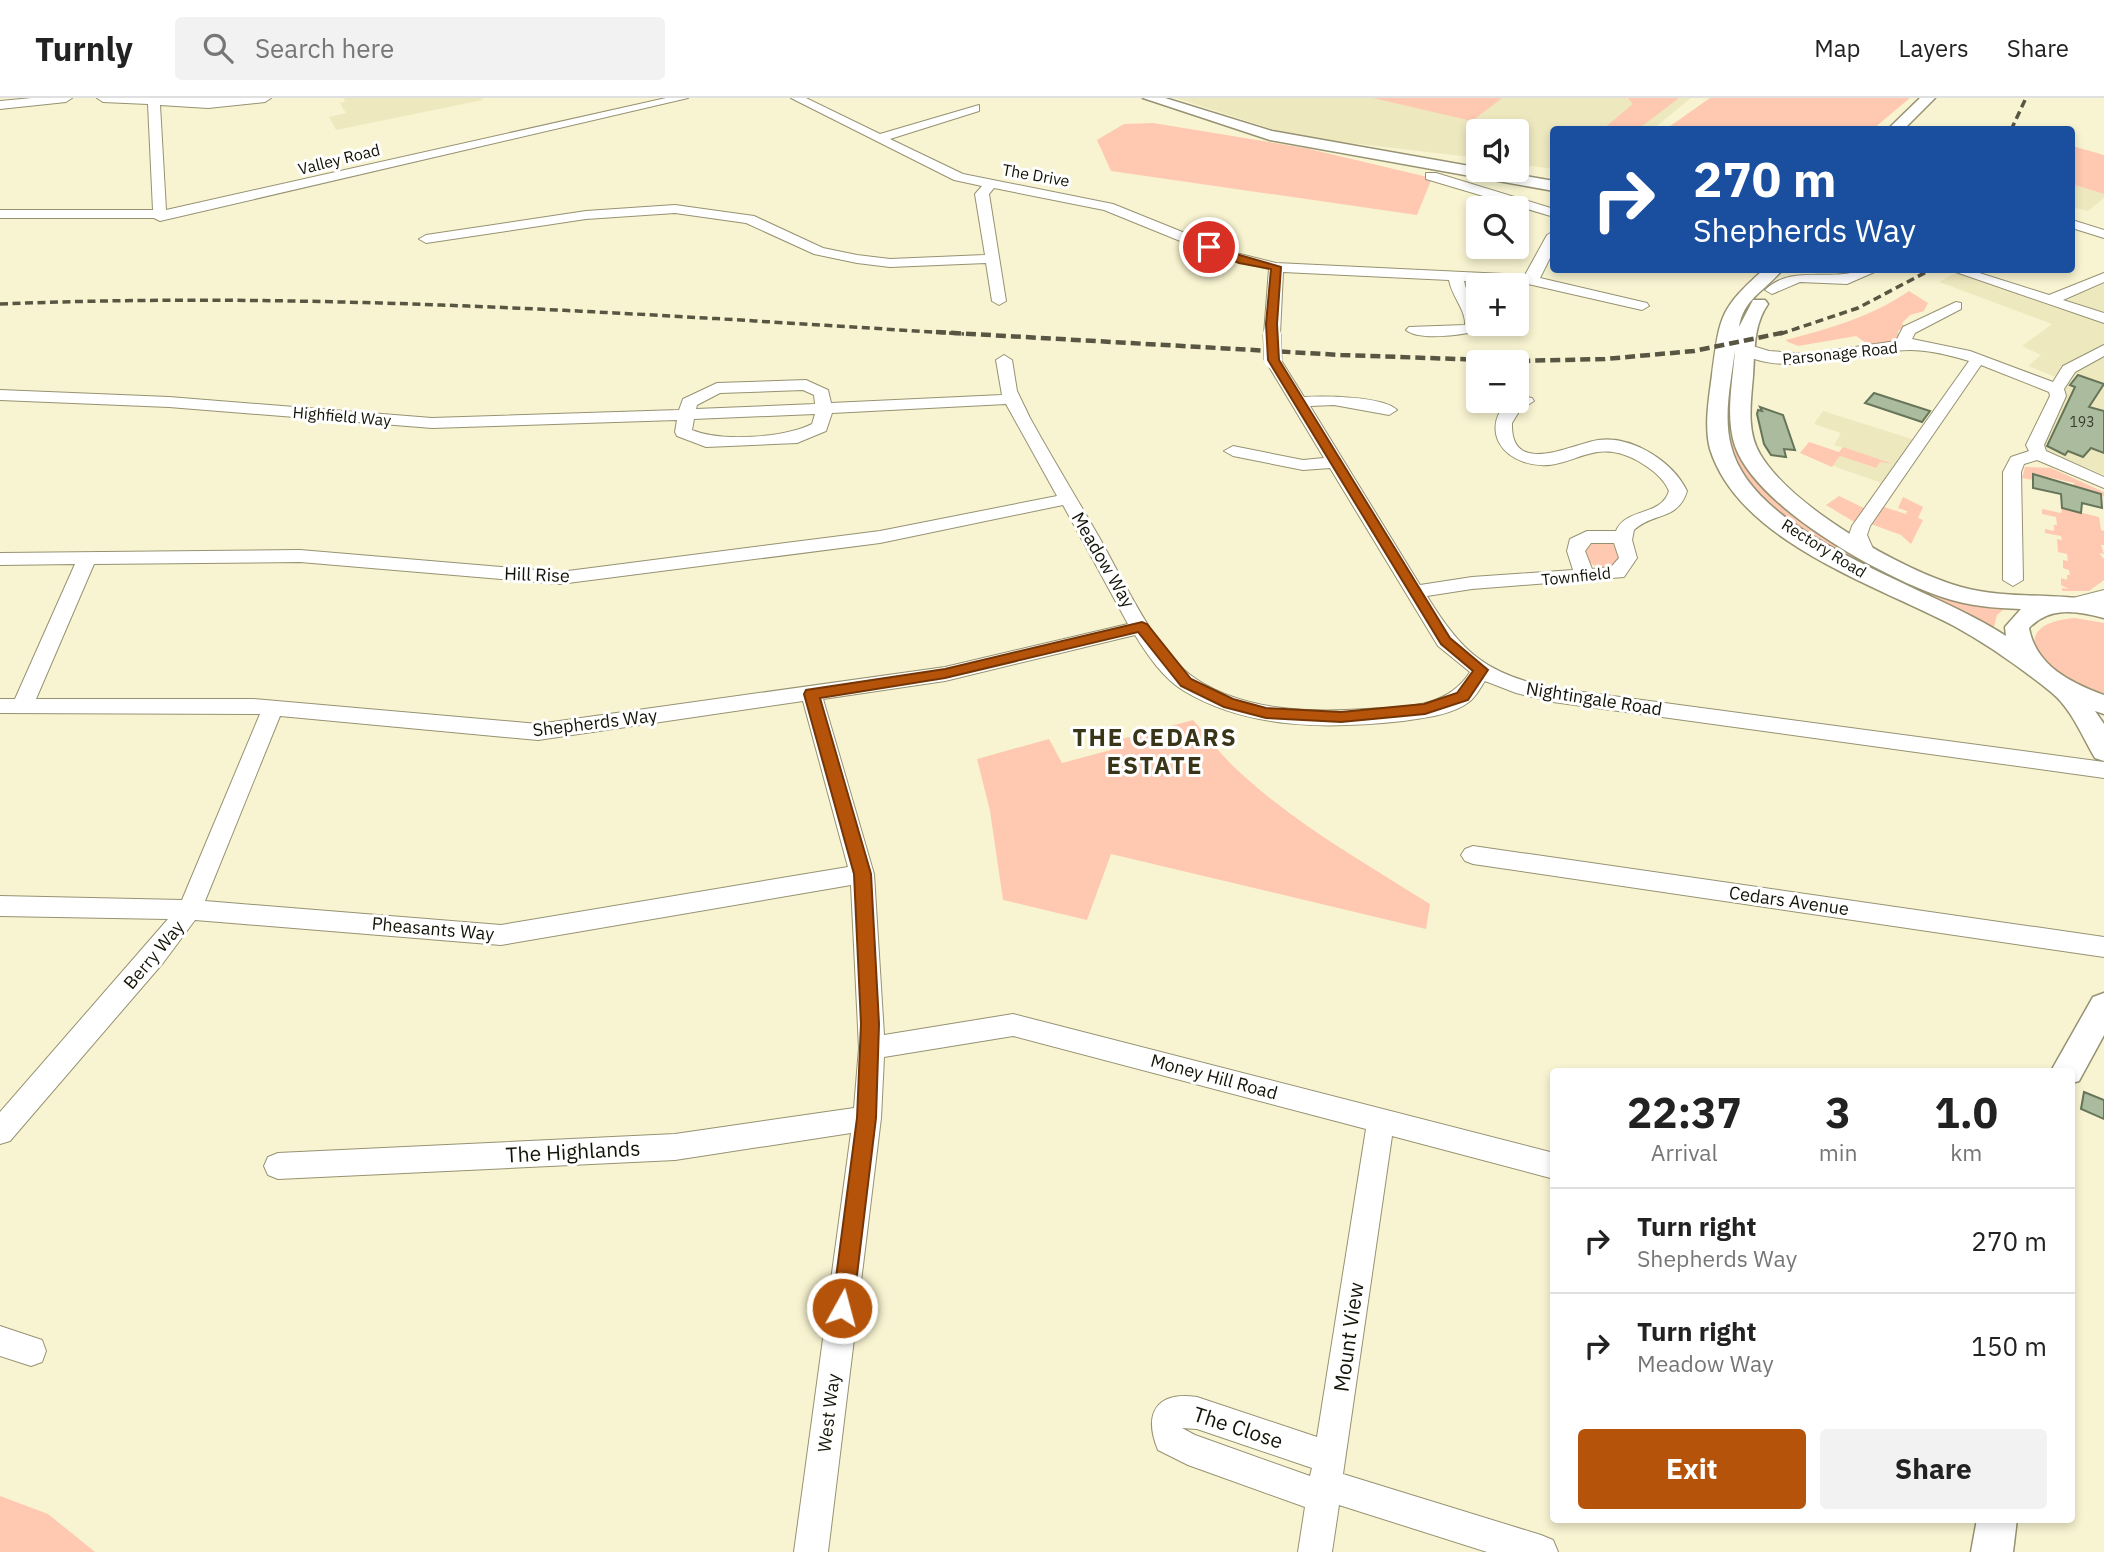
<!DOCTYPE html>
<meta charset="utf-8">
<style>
:root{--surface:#fff;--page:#f2f2f2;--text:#222;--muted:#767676;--line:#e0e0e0;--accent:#b45309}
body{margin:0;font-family:"IBM Plex Sans",sans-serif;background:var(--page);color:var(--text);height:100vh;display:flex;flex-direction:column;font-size:26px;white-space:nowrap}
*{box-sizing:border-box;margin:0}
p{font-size:23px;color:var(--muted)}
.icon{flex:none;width:38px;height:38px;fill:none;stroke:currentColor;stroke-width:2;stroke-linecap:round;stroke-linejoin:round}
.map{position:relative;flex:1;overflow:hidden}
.drawer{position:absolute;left:1550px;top:970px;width:525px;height:455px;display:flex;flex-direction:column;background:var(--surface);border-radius:7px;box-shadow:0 4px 10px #0003}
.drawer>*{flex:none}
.hud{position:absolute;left:1550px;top:28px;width:525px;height:147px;border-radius:7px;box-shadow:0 4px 10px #0003;background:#1a4fa0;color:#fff;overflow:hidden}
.fabs{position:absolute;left:1466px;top:21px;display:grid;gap:14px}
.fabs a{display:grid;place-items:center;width:63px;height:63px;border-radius:7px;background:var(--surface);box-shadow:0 4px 10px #0003;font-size:35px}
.pin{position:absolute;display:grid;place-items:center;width:60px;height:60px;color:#fff;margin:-30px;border:4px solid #fff;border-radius:50%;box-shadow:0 2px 7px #0007}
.me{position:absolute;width:77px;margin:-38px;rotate:7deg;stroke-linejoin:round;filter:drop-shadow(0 0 5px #0008)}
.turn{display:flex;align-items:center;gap:24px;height:147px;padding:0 28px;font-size:32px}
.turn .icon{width:91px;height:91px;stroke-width:2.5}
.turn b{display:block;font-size:49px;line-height:60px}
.eta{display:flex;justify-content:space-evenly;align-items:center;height:119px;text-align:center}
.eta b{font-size:42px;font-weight:800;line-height:49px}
.cta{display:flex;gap:14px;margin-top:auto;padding:14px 28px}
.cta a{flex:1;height:80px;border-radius:7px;background:var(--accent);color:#fff;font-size:28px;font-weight:800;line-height:80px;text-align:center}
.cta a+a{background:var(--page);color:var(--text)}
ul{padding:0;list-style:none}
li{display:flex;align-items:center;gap:21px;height:105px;padding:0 28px;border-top:2px solid var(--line)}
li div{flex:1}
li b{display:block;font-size:26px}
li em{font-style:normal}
header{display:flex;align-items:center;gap:42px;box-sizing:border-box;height:98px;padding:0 35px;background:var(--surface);border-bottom:2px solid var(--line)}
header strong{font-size:33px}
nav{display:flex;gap:38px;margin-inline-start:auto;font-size:24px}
.search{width:490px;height:63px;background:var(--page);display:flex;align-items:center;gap:18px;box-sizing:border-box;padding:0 24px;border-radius:7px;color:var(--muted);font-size:26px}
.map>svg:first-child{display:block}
.built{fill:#ede8be}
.green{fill:#fec8b1}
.building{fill:#abbb9d;stroke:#667559;stroke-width:2}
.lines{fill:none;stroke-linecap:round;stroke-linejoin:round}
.minor-casing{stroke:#969272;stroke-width:2}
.major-casing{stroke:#969272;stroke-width:3}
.minor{fill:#fff;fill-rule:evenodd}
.major{fill:#fff;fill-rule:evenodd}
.rail-far1{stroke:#585643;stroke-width:3.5;stroke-dasharray:8 4.5;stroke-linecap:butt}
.rail{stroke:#585643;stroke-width:4.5;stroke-dasharray:10 5;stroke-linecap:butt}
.minor-bridge-casing{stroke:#969272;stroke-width:19;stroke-linecap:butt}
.minor-bridge{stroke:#fff;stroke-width:18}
.route{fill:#b45309;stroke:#753606;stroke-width:2}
.labels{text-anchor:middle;stroke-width:6;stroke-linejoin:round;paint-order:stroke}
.number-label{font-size:14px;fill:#3a3d2c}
.far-street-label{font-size:16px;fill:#141307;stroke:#fff}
.street-label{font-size:18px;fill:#141307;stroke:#fff}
.near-street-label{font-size:21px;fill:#141307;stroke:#fff}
.district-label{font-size:24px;font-weight:bold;letter-spacing:2px;fill:#393518;stroke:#fff}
</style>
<header>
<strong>Turnly</strong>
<div class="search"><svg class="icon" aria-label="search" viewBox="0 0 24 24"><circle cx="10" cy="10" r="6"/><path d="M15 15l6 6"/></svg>Search here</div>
<nav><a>Map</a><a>Layers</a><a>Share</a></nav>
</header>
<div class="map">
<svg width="2104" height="1454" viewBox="0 0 2104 1454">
<rect width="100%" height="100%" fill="#f8f4d1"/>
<!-- built -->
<g class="built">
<polygon points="344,0 481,0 483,2 336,32 329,19 346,15 340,5 345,4"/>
<polygon points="1176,0 1691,0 1653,31 1554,32 1554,71 1517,66 1517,33 1479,33 1479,60 1324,42 1281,34"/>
<polygon points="2072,86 2104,96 2104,100 2088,113 2072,109"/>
<polygon points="1957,174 2059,208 2083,192 2104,184 2104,377 2039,349 2058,280 2028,268 2041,257 2022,248 2052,226 1939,184"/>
<polygon points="1823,313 1918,343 1883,390 1879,384 1833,368 1840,358 1875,370 1880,364 1893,366 1834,347 1841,335 1814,326"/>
</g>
<!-- green -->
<g class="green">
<polygon points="1373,0 1502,0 1472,23"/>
<polygon points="1628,0 1679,0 1638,31 1603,31 1633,6"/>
<polygon points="1710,0 1910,0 1873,31 1666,31"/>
<polygon points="1153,25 1305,50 1432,80 1417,117 1111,73 1097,42 1124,26"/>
<polygon points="2072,48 2104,57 2104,96 2072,86"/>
<path d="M1909,193L1928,205L1924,213L1910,217L1902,225L1904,228L1898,233V242L1869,247L1856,238L1798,248L1788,244L1786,242C1831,230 1871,219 1909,193Z"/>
<polygon points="1725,331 1745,360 1904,479 1874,478 1825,451 1758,401 1729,359"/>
<polygon points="1809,344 1839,354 1843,349 1893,366 1880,364 1876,370 1840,358 1832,369 1800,355"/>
<polygon points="2025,369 2051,370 2104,394 2104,399 2101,396 2074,389 2074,385 2034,376 2033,382 2022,380"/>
<polygon points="1839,398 1866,411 1856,425 1826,407"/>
<polygon points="1903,399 1923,409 1918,420 1923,422 1911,446 1901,437 1871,426 1884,409 1906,416 1907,413 1898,410"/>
<polygon points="2062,410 2099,419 2101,432 2104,433 2104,447 2101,447 2104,456 2099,455 2104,461 2104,482 2089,493 2062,493 2062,490 2069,491 2061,487 2061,480 2067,482 2067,477 2070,477 2069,472 2063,470 2063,462 2068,463 2067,456 2058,454 2057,441 2062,442 2061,438 2045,435 2045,431 2054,433 2054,427 2057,427 2056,419 2042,416 2042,411 2061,415"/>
<path d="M1605,442L1618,449L1621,460C1610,470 1601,474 1589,464L1584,451L1588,446Z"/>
<polygon points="1904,489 1916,490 2010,506 1997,517 1992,537"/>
<path d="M2075,520L2104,525V599C2094,595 2083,592 2074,587C2032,566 2011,525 2075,520Z"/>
<path d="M1193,622C1206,637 1218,653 1232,667C1290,723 1362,763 1430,806L1426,831L1111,756L1087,822L1003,802L990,713L977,661L1049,641L1062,665L1118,650L1114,643Z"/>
<polygon points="0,1398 48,1416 95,1454 0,1454"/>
</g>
<!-- building -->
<g class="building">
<polygon points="2078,277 2104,286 2089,309 2104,313 2104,355 2091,350 2083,359 2068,353 2065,357 2047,348 2075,289 2070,287"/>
<polygon points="1874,295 1930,313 1922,324 1865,305"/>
<polygon points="1760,309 1783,317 1795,352 1784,351 1786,359 1771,357 1764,346 1757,316 1758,312 1762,313"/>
<polygon points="2033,376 2101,396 2102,410 2082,405 2081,415 2062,410 2061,396 2033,390"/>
<polygon points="2084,994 2104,1002 2104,1021 2081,1011"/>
</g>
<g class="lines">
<!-- minor casing -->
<g class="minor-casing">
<g id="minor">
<polygon points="32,0 72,0 66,4 0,11 0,3"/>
<polygon points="97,0 271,0 265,4 208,10 160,7 166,112 666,0 688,0 160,123 154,120 0,120 0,112 153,112 148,6 103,4"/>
<path d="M791,0H806L880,36L979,7V13L890,41L963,76L1113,106L1232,154L1276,165L1525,177L1547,137L1554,133V152L1540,180L1647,205L1649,208L1642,212L1528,186L1464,183C1467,201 1485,217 1477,233C1461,237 1419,243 1406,232L1409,229L1465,227C1466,212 1452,199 1449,182L1283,174L1280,236L1272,241L1264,236L1269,171L1222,160L1104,112L994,90L989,96L1006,203L999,207L992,203L986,165L890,169L857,165L814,156L746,125L675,115L586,121L426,145L419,141L426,137L586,113L675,107L754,118L823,150L857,157L890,161L985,157L975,96L982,88L954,82Z"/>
<polygon points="1426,75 1436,75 1554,111 1554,119 1426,81"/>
<polygon points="2072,122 2104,132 2104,140 2072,130"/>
<path d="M1861,172H1879L1847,186L1800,184L1772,196L1765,192C1791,166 1830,184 1861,172Z"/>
<polygon points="1950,172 1970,172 2049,197 2104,175 2104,184 2063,202 2104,215 2104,225"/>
<path d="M1956,204L1961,205V211L1915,235L1912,241L1970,253L2053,284L2063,268L2104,247V258L2075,274L2064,291L2066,298L2044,347L2046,353L2104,379V390L2037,362L2024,366L2021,374L2023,482L2013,488L2003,482V374L2011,359L2029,353L2026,347L2050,298L2049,294L1981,267L1870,428L1867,437L1874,453L1865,459L1858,457L1849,437L1852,428L1969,263C1949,257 1930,252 1910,252C1868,252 1771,284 1738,251L1746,246L1769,253L1807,256L1896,243L1903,229Z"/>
<path d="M1004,257L1012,262L1017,293L1030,320C1052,360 1076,399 1099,439C1124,483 1155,554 1196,581C1245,613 1310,615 1366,611C1404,609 1448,610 1470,574L1438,548L1330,370L1303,372L1233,358L1224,353L1233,348L1303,362L1324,360L1265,262L1273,257L1279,259L1304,299C1324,298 1383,298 1397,312L1389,317L1334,307L1310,308L1420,487L1472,479L1573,472L1567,453L1570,441L1587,433H1616C1626,409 1661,419 1669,393C1663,379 1651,371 1638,363C1588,335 1570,379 1524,364C1475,347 1497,291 1532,300L1534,303L1520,312L1512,325C1510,380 1572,346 1598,342C1631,337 1673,363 1687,393C1678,423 1653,414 1634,432L1632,442L1637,460L1624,479L1472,491L1427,498C1462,555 1486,576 1553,590L2104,664V680L1553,604L1516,595L1485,583C1480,590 1476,599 1469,604C1452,617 1424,620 1403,623C1330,631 1249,632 1184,593C1163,580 1148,558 1135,537L945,583L823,601L874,776L884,937L1013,916L1554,1055V1081L1392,1038L1343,1376L1541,1437L1553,1442L1558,1454H1487L1339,1407L1332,1454H1298L1305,1409L1188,1367L1158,1352C1143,1316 1156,1293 1197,1299L1317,1339L1366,1031L1013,938L884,959L881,1020L828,1454H794L851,1035L675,1062L278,1081L268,1077L264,1068L268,1059L278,1055L675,1036L854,1010L859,950L851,787L501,847L195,822L163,865L10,1043L0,1046V1014L168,821L0,818V798L182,802L260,616L0,615V601H15L75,466L0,467V455L300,452L560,474L880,433L1057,398L1006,306L832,315L826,333L797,345L706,349L677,338L675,334L677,322L432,330L169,309L0,302V292L169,299L432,320L679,312L683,301L717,285L806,282L828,292L831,305L1002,297L996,262ZM803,292L814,297L815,306L696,311L697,307L720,295ZM815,316L812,326C784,340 721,344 692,332L694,321ZM1063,407L1128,526L945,569L538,626L253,601H36L94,466L300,464L560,486L880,445ZM1591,445H1614L1619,460L1611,469L1592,471L1585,453ZM803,603L848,769L501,827L205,803L280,618L538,642ZM1182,1330L1197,1331L1312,1370L1310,1378L1195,1337Z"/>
<polygon points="2104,492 2104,504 2072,512 2062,506 2065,502"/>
<polygon points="1473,748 2104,839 2104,859 1473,766 1465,763 1461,757 1465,751"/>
<polygon points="0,1228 42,1242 46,1253 42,1264 31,1268 0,1258"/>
</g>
</g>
<!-- major casing -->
<g class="major-casing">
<g id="major">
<polygon points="1143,0 1165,0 1272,33 1554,83 1554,93 1270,42"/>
<polygon points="1920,0 1935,0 1903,32 1887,32"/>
<path d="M1763,172H1782C1766,192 1743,201 1739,229L1753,202H1765L1768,206C1753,228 1755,252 1753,278C1751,303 1746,333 1760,356C1791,409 1903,473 1961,489C2008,502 2057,494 2104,504V520C2077,513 2050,508 2029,530C2036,568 2071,585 2104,597V616L2095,613L2104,626V663L2095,660C2082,638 2071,610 2051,594C2021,570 1987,546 1954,528C1876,487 1739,444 1710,351C1704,328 1709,300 1712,277C1720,218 1719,212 1763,172ZM1735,252C1733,283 1725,318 1735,348C1757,410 1882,479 1942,499C1968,508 1994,510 2021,511L2005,529L2006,538C1933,489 1754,440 1731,348C1723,318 1731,283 1735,252Z"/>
<polygon points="2104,895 2104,937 2079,983 2072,985 2072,973 2051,973 2093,899"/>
<polygon points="1977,1421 2017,1421 2013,1454 1971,1454"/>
</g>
</g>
<!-- minor -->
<use href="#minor" class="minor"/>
<!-- major -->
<use href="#major" class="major"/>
<!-- rail-far1 -->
<g class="rail-far1">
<polyline points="2011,32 2026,0"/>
<path d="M0,206C322,193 643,216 964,236"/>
<polyline points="1780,236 1858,210 1930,172"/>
</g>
<!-- rail -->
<polyline class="rail" points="936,234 1341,257 1516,263 1605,261 1694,253 1786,234"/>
<!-- minor-bridge casing -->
<g class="minor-bridge-casing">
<polyline id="minor-bridge" points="1272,236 1273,262"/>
</g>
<!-- minor-bridge -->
<use href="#minor-bridge" class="minor-bridge"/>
</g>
<!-- route -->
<polygon class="route" points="1205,147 1281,169 1277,226 1279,262 1450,540 1488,572 1468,602 1425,616 1341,624 1266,620 1224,609 1181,588 1138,534 945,580 820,600 871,776 879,926 876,1020 853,1210 850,1217 842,1220 835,1217 832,1210 857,1020 861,926 854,776 804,596 806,592 945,571 1142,524 1147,526 1191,581 1233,601 1266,610 1341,614 1424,606 1457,595 1473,573 1441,546 1268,262 1266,226 1271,171 1239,165 1205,151"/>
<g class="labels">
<!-- number labels -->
<g class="number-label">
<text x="2082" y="329">193</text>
</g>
<!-- far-street labels -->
<g class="far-street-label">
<text transform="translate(339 61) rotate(-14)" y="6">Valley Road</text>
<text transform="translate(1036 77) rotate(10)" y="6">The Drive</text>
<text transform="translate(1840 255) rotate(-6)" y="6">Parsonage Road</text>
<text transform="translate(342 318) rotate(5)" y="6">Highfield Way</text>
<text transform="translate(1824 450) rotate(32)" y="6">Rectory Road</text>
<text transform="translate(1576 478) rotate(-6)" y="6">Townfield</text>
</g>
<!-- street labels -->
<g class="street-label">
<text transform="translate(1103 462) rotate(60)" y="6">Meadow Way</text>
<text transform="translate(537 477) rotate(2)" y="6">Hill Rise</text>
<text transform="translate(1594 601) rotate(9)" y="6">Nightingale Road</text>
<text transform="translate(595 625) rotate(-7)" y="6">Shepherds Way</text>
<text transform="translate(1789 803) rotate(8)" y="6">Cedars Avenue</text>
<text transform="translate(433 831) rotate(5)" y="6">Pheasants Way</text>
<text transform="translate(154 857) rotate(-50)" y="6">Berry Way</text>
<text transform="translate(1214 979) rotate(15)" y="6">Money Hill Road</text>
<text transform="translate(829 1315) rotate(-83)" y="6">West Way</text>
</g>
<!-- near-street labels -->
<g class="near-street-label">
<text transform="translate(573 1054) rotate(-3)" y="7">The Highlands</text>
<text transform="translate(1349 1239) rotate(-82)" y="7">Mount View</text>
<text transform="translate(1238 1330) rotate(18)" y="7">The Close</text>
</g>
<!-- district labels -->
<g class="district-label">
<text x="1155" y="648">THE CEDARS<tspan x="1155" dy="28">ESTATE</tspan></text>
</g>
</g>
</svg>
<div class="fabs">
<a><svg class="icon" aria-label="sound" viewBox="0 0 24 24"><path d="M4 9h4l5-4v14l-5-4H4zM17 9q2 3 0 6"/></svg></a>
<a><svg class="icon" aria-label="search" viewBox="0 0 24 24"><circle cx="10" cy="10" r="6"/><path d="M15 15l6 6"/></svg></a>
<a>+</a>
<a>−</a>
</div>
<div class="pin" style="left:1209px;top:149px;background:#d93025"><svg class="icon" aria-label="arrive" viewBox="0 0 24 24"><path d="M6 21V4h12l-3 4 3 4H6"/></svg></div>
<svg class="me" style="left:842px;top:1210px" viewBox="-20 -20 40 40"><circle r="17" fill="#b45309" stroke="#fff" stroke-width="3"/><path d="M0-11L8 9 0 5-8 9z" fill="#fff"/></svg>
<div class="hud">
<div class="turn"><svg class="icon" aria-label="right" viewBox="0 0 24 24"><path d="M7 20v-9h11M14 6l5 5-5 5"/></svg><div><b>270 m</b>Shepherds Way</div></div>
</div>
<section class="drawer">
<div class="eta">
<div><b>22:37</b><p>Arrival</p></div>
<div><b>3</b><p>min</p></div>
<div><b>1.0</b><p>km</p></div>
</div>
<ul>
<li><svg class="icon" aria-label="right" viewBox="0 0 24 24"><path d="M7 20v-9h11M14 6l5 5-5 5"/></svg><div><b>Turn right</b><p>Shepherds Way</p></div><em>270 m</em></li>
<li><svg class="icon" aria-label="right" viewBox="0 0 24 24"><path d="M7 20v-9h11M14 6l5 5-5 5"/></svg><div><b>Turn right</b><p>Meadow Way</p></div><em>150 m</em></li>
</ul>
<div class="cta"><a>Exit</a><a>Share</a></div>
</section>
</div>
